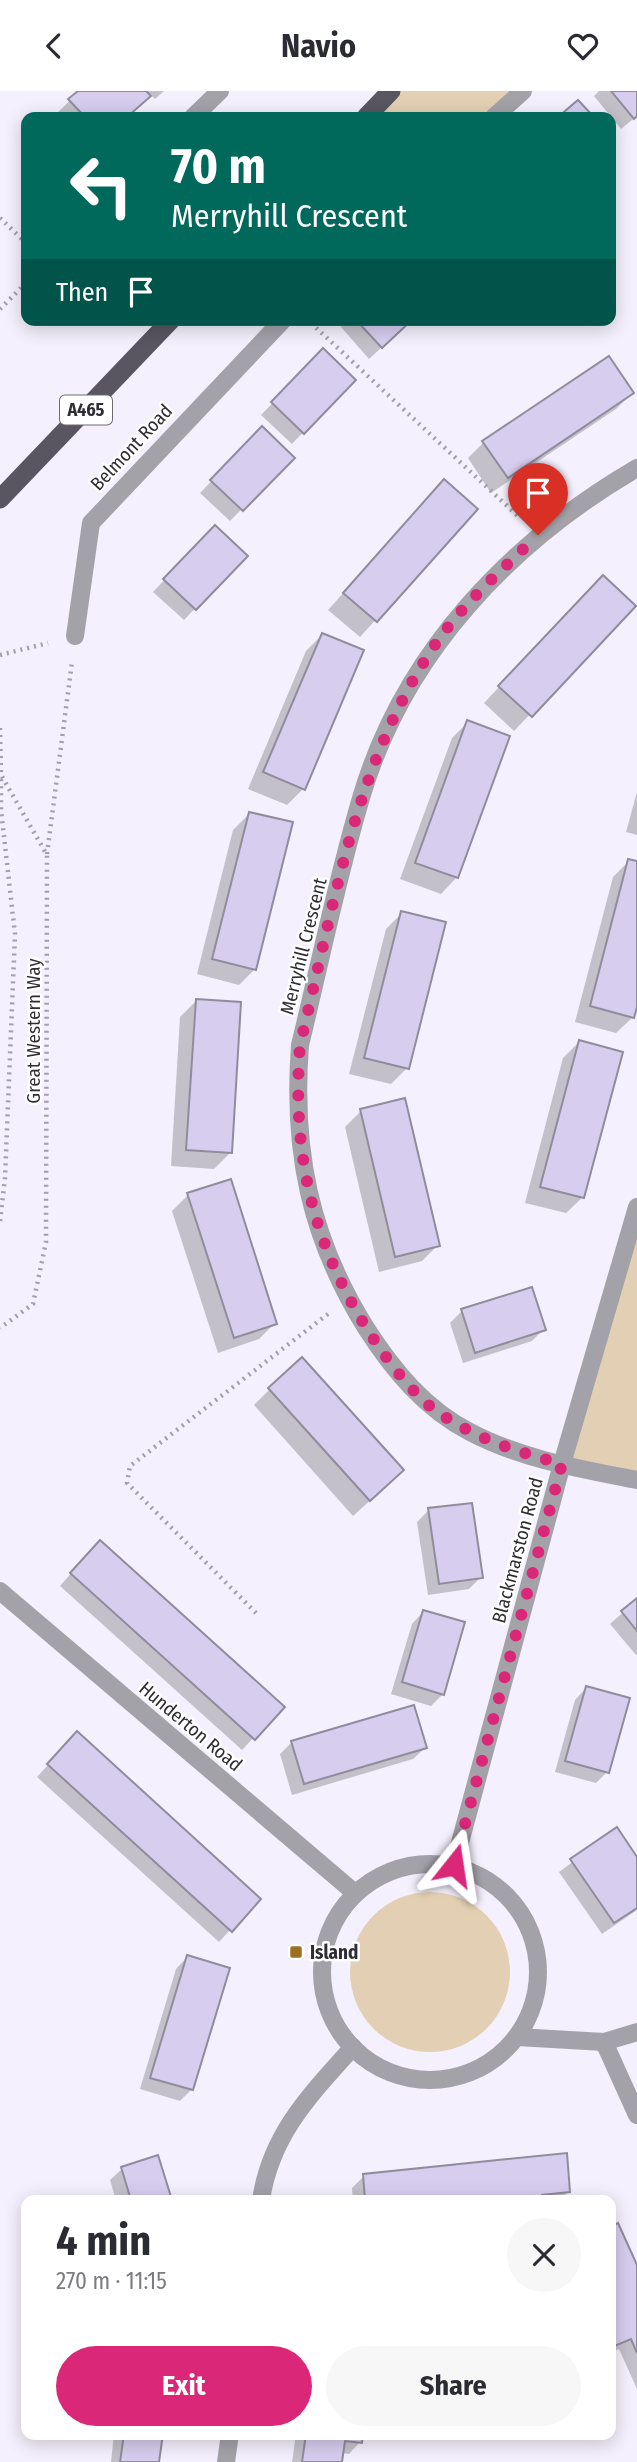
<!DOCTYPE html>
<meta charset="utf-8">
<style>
:root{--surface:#fff;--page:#f7f7f7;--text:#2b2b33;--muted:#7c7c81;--accent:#db2777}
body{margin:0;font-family:"Fira Sans Condensed",sans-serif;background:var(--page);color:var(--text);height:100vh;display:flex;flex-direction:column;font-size:26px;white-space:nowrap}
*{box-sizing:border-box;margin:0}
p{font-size:23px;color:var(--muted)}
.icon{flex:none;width:38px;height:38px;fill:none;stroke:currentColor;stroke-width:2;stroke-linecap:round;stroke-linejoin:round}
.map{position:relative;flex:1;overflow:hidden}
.side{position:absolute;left:21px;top:2104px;width:595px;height:245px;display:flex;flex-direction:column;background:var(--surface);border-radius:14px;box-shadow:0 4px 18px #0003}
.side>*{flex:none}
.banner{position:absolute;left:21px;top:21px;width:595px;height:214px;border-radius:14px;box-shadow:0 4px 18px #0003;background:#00695c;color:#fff;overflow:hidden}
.pin{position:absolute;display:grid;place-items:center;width:60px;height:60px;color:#fff;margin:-72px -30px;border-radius:50% 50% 50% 0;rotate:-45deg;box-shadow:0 0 7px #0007}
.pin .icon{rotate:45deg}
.me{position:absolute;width:77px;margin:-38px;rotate:15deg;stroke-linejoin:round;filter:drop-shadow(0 0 5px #0008)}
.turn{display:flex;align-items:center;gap:24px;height:147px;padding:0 35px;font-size:32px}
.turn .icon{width:91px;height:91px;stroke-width:2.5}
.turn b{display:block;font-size:49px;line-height:60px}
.then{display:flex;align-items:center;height:66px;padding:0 35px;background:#0003;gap:14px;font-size:26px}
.round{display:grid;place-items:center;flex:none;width:74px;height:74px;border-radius:37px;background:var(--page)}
.head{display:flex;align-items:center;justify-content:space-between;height:119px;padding:0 35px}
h1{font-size:42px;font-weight:700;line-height:52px}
.button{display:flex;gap:14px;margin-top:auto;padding:14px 35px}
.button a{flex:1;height:80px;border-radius:42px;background:var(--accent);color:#fff;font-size:28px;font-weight:700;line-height:80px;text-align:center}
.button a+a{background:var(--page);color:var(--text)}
header{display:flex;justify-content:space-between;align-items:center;height:91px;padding:0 35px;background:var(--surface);font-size:32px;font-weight:700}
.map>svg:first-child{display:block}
.green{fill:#e3d0b4}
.shadow{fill:#0003}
.building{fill:#d7cdef;stroke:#918c9c;stroke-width:2}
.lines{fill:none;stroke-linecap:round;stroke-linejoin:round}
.path{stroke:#a29fa9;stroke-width:4.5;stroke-dasharray:2 5;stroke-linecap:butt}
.service{stroke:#a4a2a9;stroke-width:18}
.minor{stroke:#a4a2a9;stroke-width:18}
.trunk{stroke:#595662;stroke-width:19}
.route{stroke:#db2777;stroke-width:12;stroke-dasharray:0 21.6}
.poi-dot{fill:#9d6f20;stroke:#fff;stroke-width:2.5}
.labels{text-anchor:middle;stroke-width:5;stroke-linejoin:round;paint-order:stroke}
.shield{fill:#fff;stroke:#6d6c71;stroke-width:2}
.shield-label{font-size:18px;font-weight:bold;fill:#2f2d34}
.street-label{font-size:19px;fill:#2f2d34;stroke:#fff}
.poi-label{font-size:19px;font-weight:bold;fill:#2f2d34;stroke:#fff;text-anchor:start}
</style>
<header><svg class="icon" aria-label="back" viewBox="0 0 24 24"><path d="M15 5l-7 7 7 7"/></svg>Navio<svg class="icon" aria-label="heart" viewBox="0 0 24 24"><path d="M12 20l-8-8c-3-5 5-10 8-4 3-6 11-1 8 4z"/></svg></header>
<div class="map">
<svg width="637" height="2371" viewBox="0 0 637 2371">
<rect width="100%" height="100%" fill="#f4f0fd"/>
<!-- green -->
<g class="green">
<polygon points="391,0 523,0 494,26 366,26"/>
<polygon points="637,1116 637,1385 562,1373"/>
<circle cx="430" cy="1881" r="80"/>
</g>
<!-- shadow -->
<g class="shadow">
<polygon points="80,0 164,0 155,8 150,3 126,26 63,26 58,21"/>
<polygon points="599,0 637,0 637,25 621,38 594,5"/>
<polygon points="348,229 411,229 369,268 341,236"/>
<polygon points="323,260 353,289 292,353 261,324"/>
<polygon points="632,302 616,318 491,402 468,367 484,351"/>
<polygon points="262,338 292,367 230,430 200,402"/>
<polygon points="444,390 476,418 360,546 328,519"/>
<polygon points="215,436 245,465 184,529 153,501"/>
<polygon points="587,502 633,515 514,640 484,612"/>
<polygon points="322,544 361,560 303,698 287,714 248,698 306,560"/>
<polygon points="468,631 457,786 441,803 400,788 452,647"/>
<polygon points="637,701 637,744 626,741"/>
<polygon points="249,723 255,878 239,894 197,883 233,739"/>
<polygon points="629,770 637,772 637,909 633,926 616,942 575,931 613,786"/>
<polygon points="402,822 407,977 391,993 349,983 386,838"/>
<polygon points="196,910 230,1062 214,1078 171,1075 180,926"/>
<polygon points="579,951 583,1106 566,1122 525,1112 563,967"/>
<polygon points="361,1020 438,1154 422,1170 379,1181 345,1036"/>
<polygon points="188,1104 275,1232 259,1248 218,1262 172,1120"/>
<polygon points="531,1198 544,1238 532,1250 463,1272 450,1232 462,1220"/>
<polygon points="270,1298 386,1395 353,1425 254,1314"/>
<polygon points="429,1419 481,1486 469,1498 428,1504 417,1431"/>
<polygon points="88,1463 282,1616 242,1659 60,1495"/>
<polygon points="637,1509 637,1563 636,1564 610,1533"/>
<polygon points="423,1521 443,1603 431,1615 391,1603 412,1533"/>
<polygon points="586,1597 607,1681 596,1692 555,1681 575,1609"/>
<polygon points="292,1651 425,1657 413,1668 292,1704 280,1663"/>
<polygon points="66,1654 230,1839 219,1851 37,1686"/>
<polygon points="616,1739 637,1769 637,1819 602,1843 559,1781"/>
<polygon points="187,1866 192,1998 180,2010 140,1998 176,1878"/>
<polygon points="122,2078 170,2109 116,2109 110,2089"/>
<polygon points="364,2085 569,2100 560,2109 353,2109 352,2097"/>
<polygon points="617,2135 637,2179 637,2298 619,2258 611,2262 611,2138"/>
<polygon points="114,2343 161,2343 158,2371 111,2371"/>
<polygon points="296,2343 361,2343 360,2351 349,2363 341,2362 340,2371 292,2371"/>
</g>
<!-- building -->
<g class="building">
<polygon points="78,0 146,0 151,5 127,26 85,26 68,8"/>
<polygon points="611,0 637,0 637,25 634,28"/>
<polygon points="578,9 594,26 558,26"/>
<polygon points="356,229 412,229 382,257"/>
<polygon points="323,257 356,289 304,343 271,311"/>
<polygon points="609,265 634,302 508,387 482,350"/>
<polygon points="262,335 295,367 243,420 210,389"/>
<polygon points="444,388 478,418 377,531 343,502"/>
<polygon points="215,434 248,465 196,519 163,488"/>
<polygon points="603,484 636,515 532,626 498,595"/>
<polygon points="322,542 364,559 305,699 263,681"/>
<polygon points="467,629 510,645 458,787 415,772"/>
<polygon points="249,721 293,731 256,879 212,868"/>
<polygon points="628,768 637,770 637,916 634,927 590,915"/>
<polygon points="401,820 446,831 409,978 364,967"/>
<polygon points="196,908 241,911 232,1062 186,1059"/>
<polygon points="579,949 623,961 584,1107 540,1096"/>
<polygon points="405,1007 440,1155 395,1166 360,1018"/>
<polygon points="231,1088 277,1233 234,1247 187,1102"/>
<polygon points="532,1196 546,1239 475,1262 461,1218"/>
<polygon points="302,1266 404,1379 370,1410 268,1297"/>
<polygon points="472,1412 483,1487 439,1493 428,1417"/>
<polygon points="100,1449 285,1616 255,1649 70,1482"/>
<polygon points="637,1507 637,1540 621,1520"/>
<polygon points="423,1519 465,1531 444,1604 402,1591"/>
<polygon points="586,1595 630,1607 609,1682 565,1670"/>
<polygon points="414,1614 427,1657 304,1693 291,1650"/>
<polygon points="77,1640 261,1808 232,1841 47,1673"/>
<polygon points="617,1736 637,1766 637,1817 614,1832 570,1768"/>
<polygon points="187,1864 230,1877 193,1999 150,1987"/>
<polygon points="567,2062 570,2101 542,2104 542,2109 365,2109 363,2083"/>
<polygon points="158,2064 172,2109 131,2109 121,2076"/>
<polygon points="618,2132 637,2174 637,2262 631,2248 612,2256 611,2253 611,2136"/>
<polygon points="124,2343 163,2343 159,2371 120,2371"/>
<polygon points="306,2343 363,2343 362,2352 345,2350 342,2371 302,2371"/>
</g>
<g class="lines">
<!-- path -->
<g class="path">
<polyline points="0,127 26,152"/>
<polyline points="0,218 26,192"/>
<polyline points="311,232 520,427"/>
<polyline points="0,564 48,552"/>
<polyline points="0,637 1,684 47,764 46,1151 33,1213 0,1237"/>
<polyline points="47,763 72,571"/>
<polyline points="0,1130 5,1087 15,843 1,719 1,684"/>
<polyline points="256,1522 127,1392 130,1375 328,1223"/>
</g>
<!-- service -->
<polyline class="service" points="193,26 220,0"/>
<!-- minor -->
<g class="minor">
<polyline points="494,26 523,0"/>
<path d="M637,377C510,451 403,563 361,707C337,788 320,872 300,954C292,1060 310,1147 366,1237C393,1279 425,1318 470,1341C521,1368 581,1378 637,1389"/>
<polyline points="75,545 91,432 283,229"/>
<polyline points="0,1500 355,1802"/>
<circle cx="430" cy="1881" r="108"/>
<polyline points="454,1774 562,1373 637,1116"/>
<polyline points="517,1946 604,1951 637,1941"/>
<polyline points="604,1951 637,2024"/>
<path d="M261,2109C271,2043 310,2004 353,1956"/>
<polyline points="226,2371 230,2343"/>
</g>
<!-- trunk -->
<g class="trunk">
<polyline points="366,26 391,0"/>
<polyline points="0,408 171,229"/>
</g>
</g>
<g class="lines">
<!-- route -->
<path class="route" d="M454,1774L562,1373C515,1360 470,1346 431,1316C406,1295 385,1266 367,1238C311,1148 292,1060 300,954C334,816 355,668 439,548C466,510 504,477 538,444"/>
</g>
<!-- markers -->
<rect class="poi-dot" x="289" y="1854" width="14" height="14" rx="3.5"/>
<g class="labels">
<!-- shield labels -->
<rect class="shield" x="60" y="304.5" width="52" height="29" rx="5"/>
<g class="shield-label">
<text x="86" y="325">A465</text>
</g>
<!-- street labels -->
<g class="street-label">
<text transform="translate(131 356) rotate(-47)" y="7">Belmont Road</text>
<text transform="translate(303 855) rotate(-76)" y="7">Merryhill Crescent</text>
<text transform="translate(33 940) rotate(-90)" y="7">Great Western Way</text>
<text transform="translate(517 1459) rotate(-75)" y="7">Blackmarston Road</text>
<text transform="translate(191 1635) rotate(40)" y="7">Hunderton Road</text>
</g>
<!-- poi labels -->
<g class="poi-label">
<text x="310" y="1868">Island</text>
</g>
</g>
</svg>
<div class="pin" style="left:538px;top:444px;background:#d93025"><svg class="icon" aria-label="arrive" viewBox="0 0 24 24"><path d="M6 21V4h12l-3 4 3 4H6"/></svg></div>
<svg class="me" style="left:454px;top:1774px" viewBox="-20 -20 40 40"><path d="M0-17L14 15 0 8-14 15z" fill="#db2777" stroke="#fff" stroke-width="4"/></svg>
<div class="banner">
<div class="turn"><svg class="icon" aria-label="left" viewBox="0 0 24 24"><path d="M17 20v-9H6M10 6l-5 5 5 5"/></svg><div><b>70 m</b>Merryhill Crescent</div></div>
<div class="then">Then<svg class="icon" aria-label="arrive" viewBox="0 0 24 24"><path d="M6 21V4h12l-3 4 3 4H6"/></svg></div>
</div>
<section class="side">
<div class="head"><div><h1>4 min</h1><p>270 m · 11:15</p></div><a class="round"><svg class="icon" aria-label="close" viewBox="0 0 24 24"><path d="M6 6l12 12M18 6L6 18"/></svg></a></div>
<div class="button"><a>Exit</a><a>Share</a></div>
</section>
</div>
